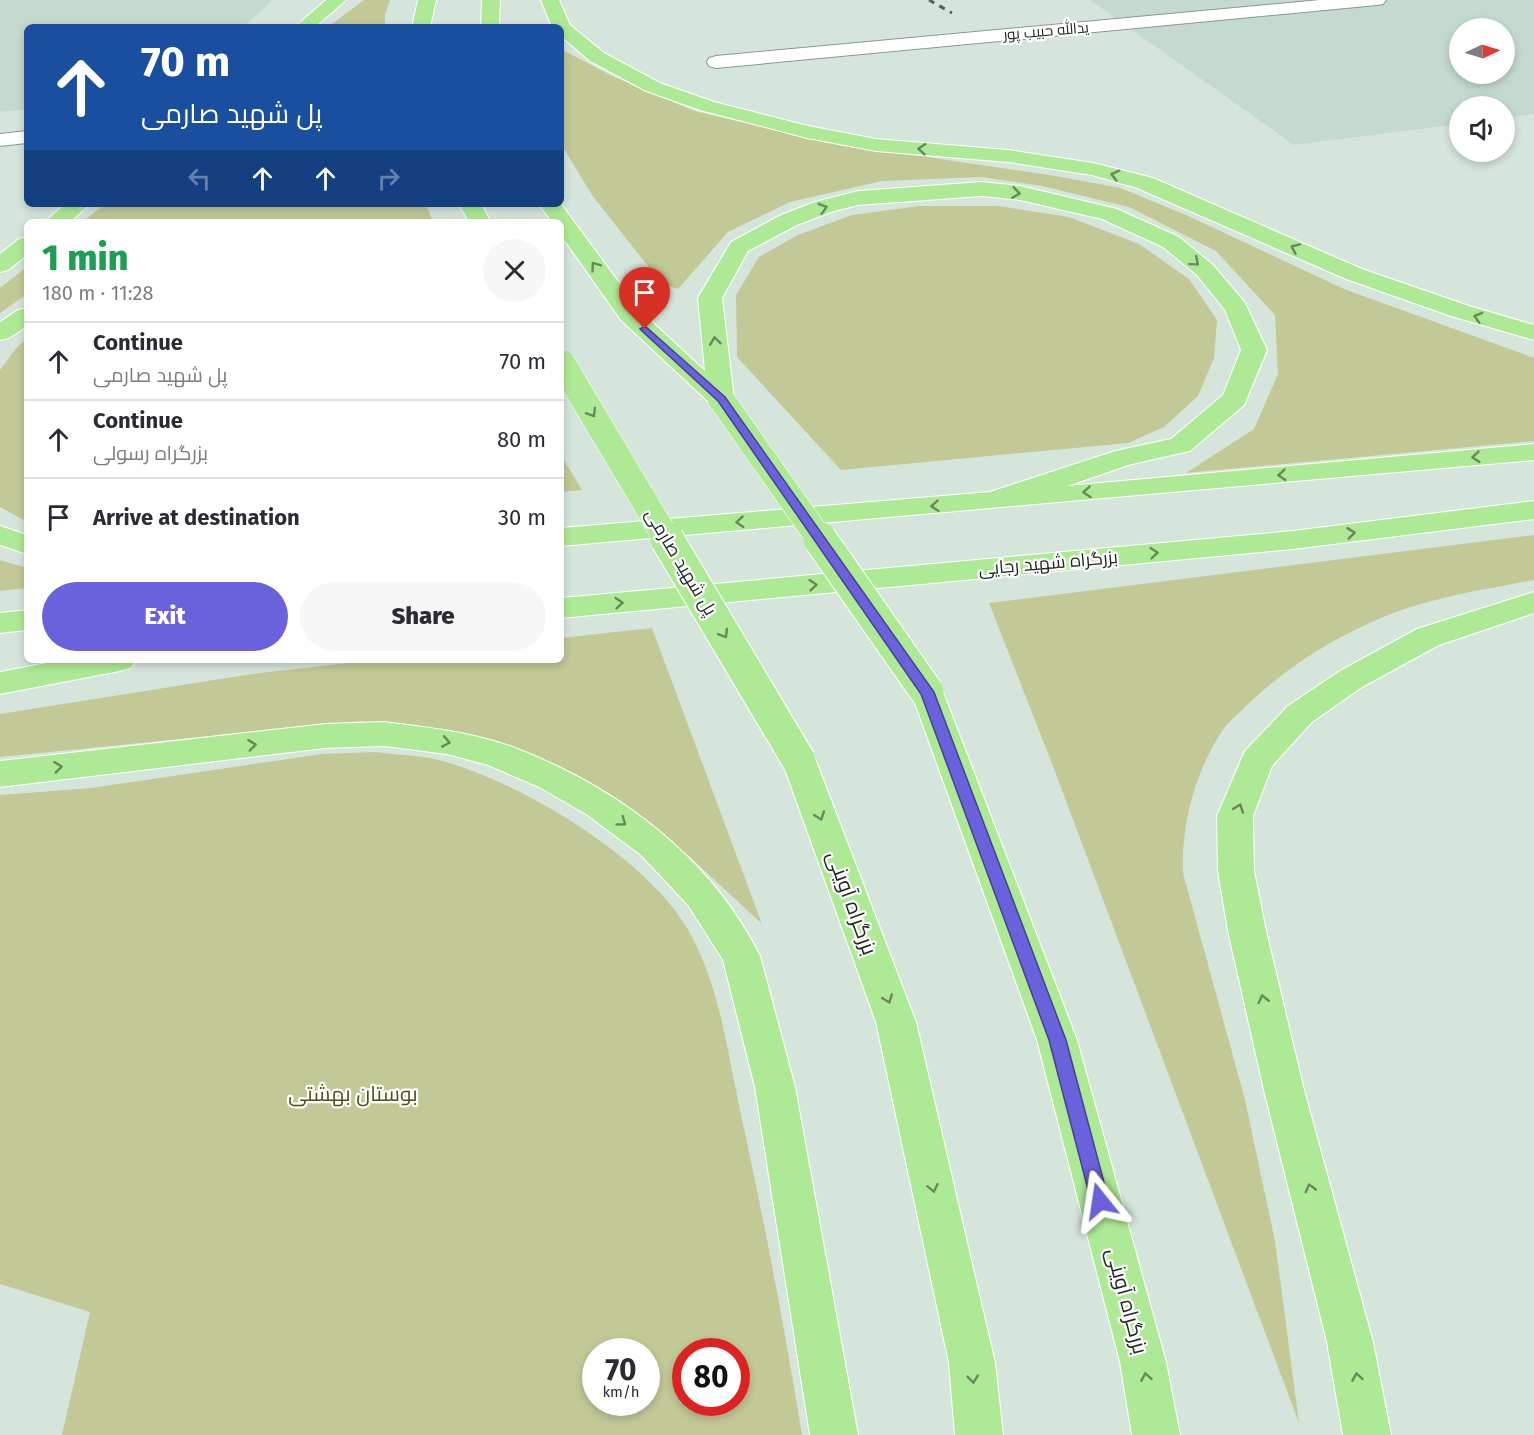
<!DOCTYPE html>
<meta charset="utf-8">
<style>
:root{--surface:#fff;--page:#f7f7f7;--text:#2b2b33;--muted:#7c7c81;--line:#e1e1e2;--accent:#6a62dc}
body{margin:0;font-family:"Fira Sans",Cairo,sans-serif;background:var(--page);color:var(--text);height:100vh;display:flex;flex-direction:column;font-size:22px;white-space:nowrap}
*{box-sizing:border-box;margin:0}
p{font-size:20px;color:var(--muted)}
.icon{flex:none;width:33px;height:33px;fill:none;stroke:currentColor;stroke-width:2;stroke-linecap:round;stroke-linejoin:round}
.map{position:relative;flex:1;overflow:hidden}
.sheet{position:absolute;left:24px;top:219px;width:540px;height:444px;display:flex;flex-direction:column;background:var(--surface);border-radius:9px;box-shadow:0 3px 9px #0003}
.sheet>*{flex:none}
.top-card{position:absolute;left:24px;top:24px;width:540px;height:183px;border-radius:9px;box-shadow:0 3px 9px #0003;background:#1a4fa0;color:#fff;overflow:hidden}
.needle{width:39px;rotate:86deg}
.fabs{position:absolute;left:1449px;top:18px;display:grid;gap:12px}
.fabs a{display:grid;place-items:center;width:66px;height:66px;border-radius:50%;background:var(--surface);box-shadow:0 3px 9px #0003;font-size:30px}
.speed{position:absolute;left:582px;top:1338px;display:flex;gap:12px;font-size:30px;font-weight:700;text-align:center}
.speed>*{display:grid;place-content:center;width:78px;height:78px;border-radius:50%;background:var(--surface);box-shadow:0 3px 9px #0003;line-height:1}
.speed small{font-size:15px;font-weight:400}
.speed .limit{border:9px solid #d22;background:#fff;color:#111}
.pin{position:absolute;display:grid;place-items:center;width:51px;height:51px;color:#fff;margin:-62px -26px;border-radius:50% 50% 50% 0;rotate:-45deg;box-shadow:0 0 6px #0007}
.pin .icon{rotate:45deg}
.me{position:absolute;width:66px;margin:-33px;rotate:345deg;stroke-linejoin:round;filter:drop-shadow(0 0 4px #0008)}
.turn{display:flex;align-items:center;gap:21px;height:126px;padding:0 18px;font-size:27px}
.turn .icon{width:78px;height:78px;stroke-width:2.5}
.turn b{display:block;font-size:42px;line-height:51px}
.lanes{display:flex;align-items:center;height:57px;padding:0 18px;background:#0003;justify-content:center;gap:30px;direction:ltr}
.lanes .off{opacity:.35}
.round{display:grid;place-items:center;flex:none;width:63px;height:63px;border-radius:32px;background:var(--page)}
.headline{display:flex;align-items:center;justify-content:space-between;height:102px;padding:0 18px}
h1{font-size:36px;font-weight:800;line-height:45px;color:#1e9e55}
.cta{display:flex;gap:12px;margin-top:auto;padding:12px 18px}
.cta a{flex:1;height:69px;border-radius:36px;background:var(--accent);color:#fff;font-size:24px;font-weight:800;line-height:69px;text-align:center}
.cta a+a{background:var(--page);color:var(--text)}
ul{padding:0;list-style:none}
li{display:flex;align-items:center;gap:18px;height:78px;padding:0 18px;border-top:2px solid var(--line)}
li div{flex:1}
li b{display:block;font-size:22px}
li em{font-style:normal}
.map>svg:first-child{display:block}
.built{fill:#c4dace;fill-rule:evenodd}
.green{fill:#c3c897;fill-rule:evenodd}
.lines{fill:none;stroke-linecap:round;stroke-linejoin:round}
.minor-casing{stroke:#8b9991;stroke-width:2}
.highway-casing{stroke:#fff;stroke-width:2}
.minor{fill:#fff;fill-rule:evenodd}
.highway{fill:#aeea95;fill-rule:evenodd}
.rail{stroke:#555d58;stroke-width:3;stroke-dasharray:6 6;stroke-linecap:butt}
.highway-bridge-far1-casing{stroke:#fff;stroke-width:27;stroke-linecap:butt}
.highway-bridge-casing{stroke:#fff;stroke-width:35;stroke-linecap:butt}
.highway-bridge-far1{stroke:#aeea95;stroke-width:26}
.highway-bridge{stroke:#aeea95;stroke-width:33}
.oneway{stroke:#68885c}
.route{fill:#6a62dc;stroke:#45408f;stroke-width:1.5}
.labels{text-anchor:middle;stroke-width:4.5;stroke-linejoin:round;paint-order:stroke}
.far-street-label{font-size:15px;fill:#222724;stroke:#fff}
.street-label{font-size:18px;fill:#222724;stroke:#fff}
.near-street-label{font-size:21px;fill:#222724;stroke:#fff}
.near-park-label{font-size:21px;fill:#4e5117;stroke:#fff}
</style>
<div class="map">
<svg width="1534" height="1435" viewBox="0 0 1534 1435">
<rect width="100%" height="100%" fill="#d6e5dc"/>
<!-- built -->
<g class="built">
<polygon points="0,0 273,0 243,27 27,27 27,109 0,112"/>
<path d="M1090,0H1534V114L1505,118L1504,106H1460L1459,124L1294,145ZM1460,28H1504V74H1460Z"/>
</g>
<!-- green -->
<g class="green">
<polygon points="364,0 390,0 385,14 385,27 328,27"/>
<polygon points="561,49 610,75 694,111 832,143 1056,176 1120,188 1186,215 1344,289 1534,358 1534,441 1186,473 1254,429 1278,374 1275,315 1216,251 1129,207 1042,186 982,177 882,181 790,202 728,232 678,289 662,284 592,195 561,144"/>
<polygon points="105,204 426,204 433,222 82,222"/>
<polygon points="919,206 998,206 1069,217 1139,244 1189,279 1217,320 1214,358 1198,396 1164,427 1128,443 841,470 737,357 736,295 759,257 798,235 852,215"/>
<polygon points="27,267 27,294 0,313 0,288"/>
<polygon points="27,339 27,522 0,507 0,370 17,347"/>
<polygon points="561,455 582,490 561,492"/>
<path d="M1534,535V580C1486,589 1434,597 1388,615C1334,637 1286,667 1244,708C1237,715 1228,722 1222,731C1195,773 1181,823 1183,873L1245,1100L1275,1241L1299,1423L1053,766L989,603Z"/>
<polygon points="0,560 27,568 27,588 0,591"/>
<polygon points="652,628 762,924 690,857 577,775 489,742 360,721 0,757 0,714 252,674 375,660 561,660 561,638"/>
<path d="M376,752C395,755 416,755 435,759C516,779 644,855 687,928C719,983 726,1044 739,1105C763,1215 784,1324 802,1435H62L90,1312L0,1284V795L91,788L322,754ZM596,1352H646V1402H596ZM686,1352H736V1402H686Z"/>
</g>
<g class="lines">
<!-- minor casing -->
<g class="minor-casing">
<g id="minor">
<polygon points="1320,0 1386,0 1383,4 1377,5 716,68 709,66 707,62 709,58 716,56"/>
<polygon points="27,131 27,143 0,146 0,134"/>
</g>
</g>
<!-- highway casing -->
<g class="highway-casing">
<g id="highway">
<polygon points="326,0 346,0 315,27 295,27"/>
<polygon points="418,0 436,0 430,27 412,27"/>
<polygon points="482,0 500,0 499,27 481,27"/>
<polygon points="541,0 559,0 570,25 604,53 660,83 714,102 808,126 876,139 1008,150 1093,163 1153,178 1362,269 1469,306 1534,325 1534,340 1451,316 1346,279 1137,188 1092,175 1008,162 876,151 807,138 700,110 646,91 590,61 561,36 561,27 552,27"/>
<polygon points="982,182 1020,186 1117,209 1179,237 1213,265 1245,303 1267,350 1244,405 1190,451 1132,464 1067,486 1534,444 1534,460 561,546 561,528 990,492 1115,451 1171,439 1223,395 1241,350 1225,310 1197,275 1163,247 1102,219 1020,200 982,196 858,205 831,212 797,225 748,251 722,298 734,399 730,405 721,407 712,405 621,320 561,235 561,222 552,222 539,204 561,204 639,310 705,371 698,298 731,242 781,215 815,202 858,191"/>
<polygon points="65,204 90,204 70,222 45,222"/>
<polygon points="459,204 481,204 491,222 469,222"/>
<polygon points="27,237 27,255 8,270 0,272 0,254 19,239"/>
<polygon points="27,308 27,326 9,338 0,340 0,322 18,310"/>
<polygon points="1534,501 1534,519 1293,549 561,618 561,598 1293,531"/>
<polygon points="0,526 27,535 27,554 0,545"/>
<polygon points="1534,592 1534,613 1439,645 1362,687 1312,722 1272,766 1253,816 1254,871 1266,931 1304,1090 1373,1342 1391,1435 1343,1435 1327,1342 1264,1090 1228,931 1218,871 1217,816 1245,751 1288,706 1340,671 1417,629"/>
<polygon points="27,610 27,630 0,633 0,613"/>
<polygon points="62,660 136,660 131,668 120,671 0,694 0,672"/>
<polygon points="927,681 938,684 943,692 1077,1040 1166,1362 1180,1435 1132,1435 1120,1362 1037,1040 911,692 916,684"/>
<path d="M384,722C426,727 469,732 510,746C614,785 710,855 760,956L795,1087L858,1435H810L755,1087L723,960L688,905L641,855L586,814L539,787L488,765L447,754L384,746L325,748L0,787V761L325,724Z"/>
<polygon points="799,748 811,752 816,761 916,1022 995,1363 1003,1435 955,1435 949,1363 876,1022 782,761 787,752"/>
</g>
</g>
<!-- minor -->
<use href="#minor" class="minor"/>
<!-- highway -->
<use href="#highway" class="highway"/>
<!-- rail -->
<polyline class="rail" points="929,0 952,13"/>
<!-- highway-bridge-far1 casing -->
<g class="highway-bridge-far1-casing">
<g id="highway-bridge-far1">
<polyline points="562,363 668,541"/>
<polyline points="721,399 821,541"/>
</g>
</g>
<!-- highway-bridge casing -->
<g class="highway-bridge-casing">
<g id="highway-bridge">
<polyline points="667,539 799,761"/>
<polyline points="820,539 927,692"/>
</g>
</g>
<!-- highway-bridge-far1 -->
<use href="#highway-bridge-far1" class="highway-bridge-far1"/>
<!-- highway-bridge -->
<use href="#highway-bridge" class="highway-bridge"/>
</g>
<!-- one-way arrows -->
<defs><path id="oneway-chevron" d="M-2-3.5L2.5 0L-2 3.5" fill="none" stroke-width="1.6" stroke-linecap="round" stroke-linejoin="round" transform="scale(1.5)"/></defs>
<g class="oneway">
<use href="#oneway-chevron" transform="translate(922 149) rotate(-175)"/>
<use href="#oneway-chevron" transform="translate(1115 175) rotate(-165)"/>
<use href="#oneway-chevron" transform="translate(1016 193) rotate(8)"/>
<use href="#oneway-chevron" transform="translate(823 208) rotate(-17)"/>
<use href="#oneway-chevron" transform="translate(1295 248) rotate(-156)"/>
<use href="#oneway-chevron" transform="translate(1195 262) rotate(40)"/>
<use href="#oneway-chevron" transform="translate(595 266) rotate(-126)"/>
<use href="#oneway-chevron" transform="translate(1478 317) rotate(-164)"/>
<use href="#oneway-chevron" transform="translate(715 341) rotate(-97)"/>
<use href="#oneway-chevron" transform="translate(592 413) rotate(59)"/>
<use href="#oneway-chevron" transform="translate(1476 457) rotate(175)"/>
<use href="#oneway-chevron" transform="translate(1282 475) rotate(175)"/>
<use href="#oneway-chevron" transform="translate(1087 492) rotate(175)"/>
<use href="#oneway-chevron" transform="translate(935 506) rotate(175)"/>
<use href="#oneway-chevron" transform="translate(740 522) rotate(175)"/>
<use href="#oneway-chevron" transform="translate(1351 533) rotate(-7)"/>
<use href="#oneway-chevron" transform="translate(1154 553) rotate(-5)"/>
<use href="#oneway-chevron" transform="translate(813 585) rotate(-5)"/>
<use href="#oneway-chevron" transform="translate(619 603) rotate(-5)"/>
<use href="#oneway-chevron" transform="translate(724 634) rotate(59)"/>
<use href="#oneway-chevron" transform="translate(446 742) rotate(11)"/>
<use href="#oneway-chevron" transform="translate(252 745) rotate(-7)"/>
<use href="#oneway-chevron" transform="translate(58 767) rotate(-7)"/>
<use href="#oneway-chevron" transform="translate(1239 808) rotate(-70)"/>
<use href="#oneway-chevron" transform="translate(820 816) rotate(70)"/>
<use href="#oneway-chevron" transform="translate(622 822) rotate(36)"/>
<use href="#oneway-chevron" transform="translate(888 999) rotate(70)"/>
<use href="#oneway-chevron" transform="translate(1263 999) rotate(-103)"/>
<use href="#oneway-chevron" transform="translate(933 1188) rotate(78)"/>
<use href="#oneway-chevron" transform="translate(1310 1188) rotate(-105)"/>
<use href="#oneway-chevron" transform="translate(1146 1377) rotate(-100)"/>
<use href="#oneway-chevron" transform="translate(1357 1377) rotate(-100)"/>
<use href="#oneway-chevron" transform="translate(973 1379) rotate(84)"/>
</g>
<!-- route -->
<polygon class="route" points="645,326 725,397 934,692 1066,1040 1109,1201 1107,1207 1100,1210 1094,1207 1091,1201 1049,1040 921,694 718,401 642,331 640,329"/>
<g class="labels">
<!-- far-street labels -->
<g class="far-street-label">
<text transform="translate(1046 31) rotate(-5)" y="5">یدالله حبیب پور</text>
</g>
<!-- street labels -->
<g class="street-label">
<text transform="translate(681 562) rotate(59)" y="6">پل شهید صارمی</text>
<text transform="translate(1048 563) rotate(-5)" y="6">بزرگراه شهید رجایی</text>
</g>
<!-- near-street labels -->
<g class="near-street-label">
<text transform="translate(852 903) rotate(70)" y="7">بزرگراه آوینی</text>
<text transform="translate(1127 1301) rotate(75)" y="7">بزرگراه آوینی</text>
</g>
<!-- near-park labels -->
<g class="near-park-label">
<text x="353" y="1101">بوستان بهشتی</text>
</g>
</g>
</svg>
<div class="fabs">
<a><svg class="needle" viewBox="-14 -14 28 28"><path d="M0-13l5 13h-10z" fill="#e53935"/><path d="M0 13l5-13h-10z" fill="#7c7c81"/></svg></a>
<a><svg class="icon" aria-label="sound" viewBox="0 0 24 24"><path d="M4 9h4l5-4v14l-5-4H4zM17 9q2 3 0 6"/></svg></a>
</div>
<div class="speed"><div>70<small>km/h</small></div><div class="limit">80</div></div>
<div class="pin" style="left:645px;top:329px;background:#d93025"><svg class="icon" aria-label="arrive" viewBox="0 0 24 24"><path d="M6 21V4h12l-3 4 3 4H6"/></svg></div>
<svg class="me" style="left:1100px;top:1201px" viewBox="-20 -20 40 40"><path d="M0-17L14 15 0 8-14 15z" fill="#6a62dc" stroke="#fff" stroke-width="4"/></svg>
<div class="top-card">
<div class="turn"><svg class="icon" aria-label="ahead" viewBox="0 0 24 24"><path d="M12 20V5M6 11l6-6 6 6"/></svg><div><b>70 m</b>پل شهید صارمی</div></div>
<div class="lanes"><svg class="icon off" aria-label="left" viewBox="0 0 24 24"><path d="M17 20v-9H6M10 6l-5 5 5 5"/></svg><svg class="icon" aria-label="ahead" viewBox="0 0 24 24"><path d="M12 20V5M6 11l6-6 6 6"/></svg><svg class="icon" aria-label="ahead" viewBox="0 0 24 24"><path d="M12 20V5M6 11l6-6 6 6"/></svg><svg class="icon off" aria-label="right" viewBox="0 0 24 24"><path d="M7 20v-9h11M14 6l5 5-5 5"/></svg></div>
</div>
<section class="sheet">
<div class="headline"><div><h1>1 min</h1><p>180 m · 11:28</p></div><a class="round"><svg class="icon" aria-label="close" viewBox="0 0 24 24"><path d="M6 6l12 12M18 6L6 18"/></svg></a></div>
<ul>
<li><svg class="icon" aria-label="ahead" viewBox="0 0 24 24"><path d="M12 20V5M6 11l6-6 6 6"/></svg><div><b>Continue</b><p>پل شهید صارمی</p></div><em>70 m</em></li>
<li><svg class="icon" aria-label="ahead" viewBox="0 0 24 24"><path d="M12 20V5M6 11l6-6 6 6"/></svg><div><b>Continue</b><p>بزرگراه رسولی</p></div><em>80 m</em></li>
<li><svg class="icon" aria-label="arrive" viewBox="0 0 24 24"><path d="M6 21V4h12l-3 4 3 4H6"/></svg><div><b>Arrive at destination</b></div><em>30 m</em></li>
</ul>
<div class="cta"><a>Exit</a><a>Share</a></div>
</section>
</div>
